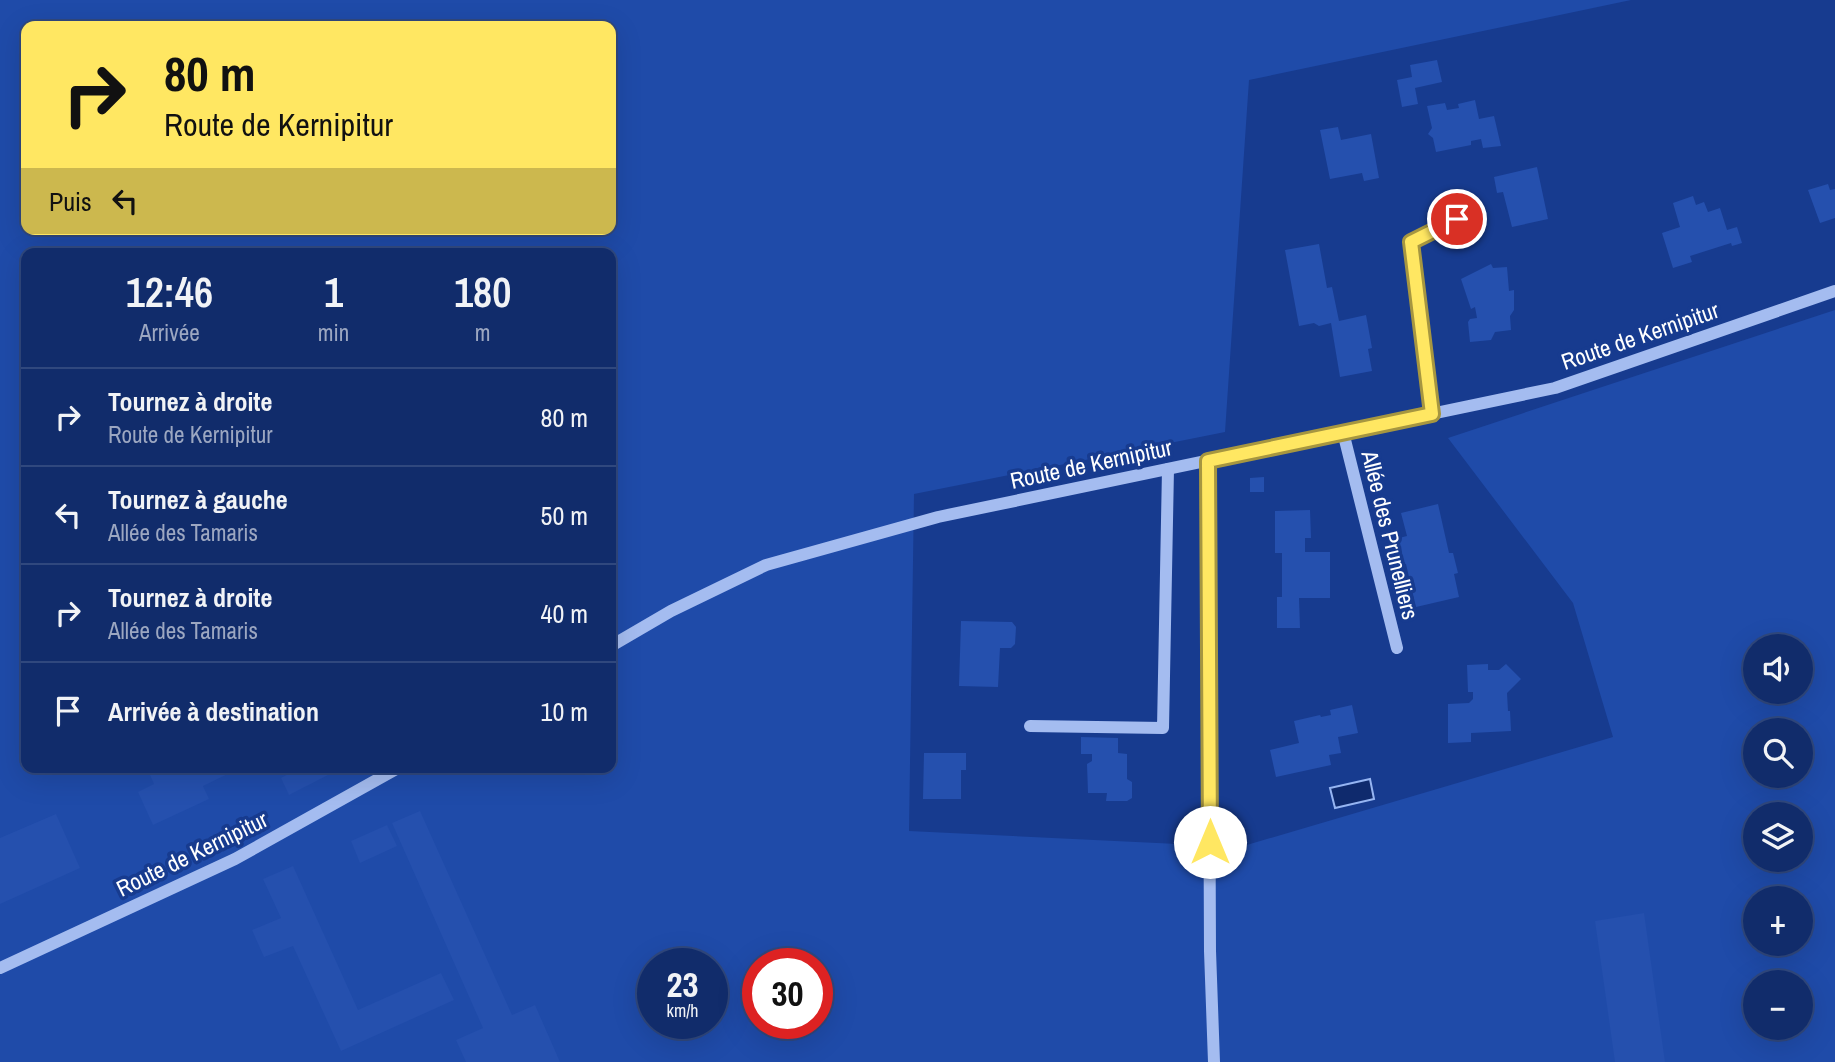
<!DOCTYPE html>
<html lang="fr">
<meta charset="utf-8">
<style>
:root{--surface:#112c6b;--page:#1a3471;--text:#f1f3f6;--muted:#9ca7c1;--line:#30487e}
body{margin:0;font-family:"Archivo Narrow",sans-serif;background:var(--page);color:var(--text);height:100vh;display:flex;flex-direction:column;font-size:26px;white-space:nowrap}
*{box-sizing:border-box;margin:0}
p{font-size:23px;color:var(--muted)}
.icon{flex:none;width:38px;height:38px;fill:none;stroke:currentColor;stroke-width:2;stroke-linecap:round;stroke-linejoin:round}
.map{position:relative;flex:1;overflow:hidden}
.panel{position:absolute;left:21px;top:248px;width:595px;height:525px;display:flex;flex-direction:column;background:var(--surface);border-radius:14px;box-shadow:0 7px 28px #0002,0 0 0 2px var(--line)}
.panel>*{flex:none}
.banner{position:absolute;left:21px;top:21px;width:595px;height:214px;border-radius:14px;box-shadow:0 7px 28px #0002,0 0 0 2px var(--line);background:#ffe762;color:#111;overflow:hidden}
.controls{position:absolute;left:1743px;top:634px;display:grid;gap:14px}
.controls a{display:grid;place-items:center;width:70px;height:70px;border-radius:50%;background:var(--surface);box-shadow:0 7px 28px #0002,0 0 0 2px var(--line);font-size:35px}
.speed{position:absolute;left:637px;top:948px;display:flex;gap:14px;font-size:35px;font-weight:700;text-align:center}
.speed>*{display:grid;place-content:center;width:91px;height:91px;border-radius:50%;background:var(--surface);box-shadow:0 7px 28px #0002,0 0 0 2px var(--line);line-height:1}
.speed small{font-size:18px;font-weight:400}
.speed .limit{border:10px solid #d22;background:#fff;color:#111}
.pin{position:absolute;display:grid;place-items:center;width:60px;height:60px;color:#fff;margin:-30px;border:4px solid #fff;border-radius:50%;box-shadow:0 2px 7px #0007}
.me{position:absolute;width:77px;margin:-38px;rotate:0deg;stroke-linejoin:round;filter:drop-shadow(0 0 5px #0008)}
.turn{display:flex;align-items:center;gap:24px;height:147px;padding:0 28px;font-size:32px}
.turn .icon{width:91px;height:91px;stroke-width:2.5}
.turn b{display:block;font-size:49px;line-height:60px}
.then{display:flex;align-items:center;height:66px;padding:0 28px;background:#0003;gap:14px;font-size:26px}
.eta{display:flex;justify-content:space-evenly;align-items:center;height:119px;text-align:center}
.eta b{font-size:42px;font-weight:600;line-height:49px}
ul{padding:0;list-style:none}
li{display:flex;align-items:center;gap:21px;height:98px;padding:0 28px;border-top:2px solid var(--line)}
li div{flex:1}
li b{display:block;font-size:26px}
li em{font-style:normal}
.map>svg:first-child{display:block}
.green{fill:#1f4ba9;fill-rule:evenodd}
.water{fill:#0f2a6d;stroke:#96b5f2;stroke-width:2}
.building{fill:#2550ae}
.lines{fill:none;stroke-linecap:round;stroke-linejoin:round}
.minor{stroke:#a4bcf0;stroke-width:12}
.route-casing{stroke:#a69640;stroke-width:18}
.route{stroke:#ffe762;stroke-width:12}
.labels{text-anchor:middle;stroke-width:7;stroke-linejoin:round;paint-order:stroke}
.street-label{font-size:23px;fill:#fff;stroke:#173b8f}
</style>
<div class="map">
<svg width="1835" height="1062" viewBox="0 0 1835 1062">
<rect width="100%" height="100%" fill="#173b8f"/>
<!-- green -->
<path class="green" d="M0,0H1631L1249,80L1225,432L914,494L909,831L1240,847L1613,737L1573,603L1448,438L1835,310V1062H0ZM26,26H611V229H26ZM26,254H611V768H26ZM1755,646H1801V691H1755ZM1755,730H1801V775H1755ZM1755,814H1801V859H1755ZM1755,898H1801V943H1755ZM653,964H712V1024H653ZM758,964H817V1024H758ZM1755,982H1801V1027H1755Z"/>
<!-- water -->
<polygon class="water" points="1370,779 1374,799 1335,808 1330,788"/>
<!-- building -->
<g class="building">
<polygon points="1437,60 1442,82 1415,88 1418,104 1402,107 1397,80 1412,77 1410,65"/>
<polygon points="1475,100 1479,119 1494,116 1501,146 1483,148 1481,139 1471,141 1471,145 1436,152 1433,138 1428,134 1432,128 1427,106 1445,103 1447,110 1459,108 1458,104"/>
<polygon points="1338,127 1341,140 1371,134 1379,178 1364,181 1362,173 1330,179 1320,130"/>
<polygon points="1537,167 1548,219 1512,227 1503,192 1497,193 1494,177"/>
<polygon points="1828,184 1830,190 1835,189 1835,218 1820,223 1808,190"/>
<polygon points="1693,196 1696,205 1704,202 1708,212 1720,208 1727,230 1737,227 1742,243 1732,246 1731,243 1690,256 1692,262 1673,268 1662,233 1680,227 1673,203"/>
<polygon points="1319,244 1327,288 1332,287 1339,321 1366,315 1372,348 1368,349 1372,371 1340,377 1331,323 1319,326 1314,323 1299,326 1285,250"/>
<polygon points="1491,264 1493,268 1507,267 1509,291 1514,290 1514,310 1510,316 1511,330 1495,332 1491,340 1470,342 1468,322 1470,319 1477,318 1475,307 1471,309 1461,279"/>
<polygon points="1264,477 1264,492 1250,492 1250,478"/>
<polygon points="1438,504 1449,553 1453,553 1458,573 1454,574 1459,597 1416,607 1406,564 1401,565 1395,539 1407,536 1401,513"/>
<polygon points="1310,510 1311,538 1305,538 1305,552 1330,552 1330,598 1299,598 1300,628 1277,628 1277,597 1282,597 1282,553 1275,553 1275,511"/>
<polygon points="961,621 1012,622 1016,627 1015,644 1011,648 1000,648 998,687 959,686"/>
<polygon points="1488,664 1488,670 1499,670 1506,664 1521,679 1507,693 1508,711 1510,711 1511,731 1471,733 1471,742 1448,743 1448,704 1469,703 1473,699 1473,692 1468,692 1467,665"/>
<polygon points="1352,705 1358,733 1338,737 1341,753 1329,755 1331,765 1276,777 1270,750 1299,743 1294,721 1320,715 1321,717 1331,715 1330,710"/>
<polygon points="1081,737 1118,738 1118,753 1127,754 1127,779 1132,782 1132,798 1127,801 1106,801 1107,793 1088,793 1087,764 1092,761 1092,754 1081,754"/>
<polygon points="924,753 966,753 966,770 961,770 961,799 923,799"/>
<polygon points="147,768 240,768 203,786 209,799 153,825 138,792 154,784"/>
<polygon points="300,768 328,768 330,774 289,795 281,778"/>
<polygon points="420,811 512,1015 535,1005 560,1062 466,1062 456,1040 483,1028 392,823"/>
<polygon points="56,814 80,868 0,904 0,838"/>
<polygon points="387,825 397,846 360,863 351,841"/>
<polygon points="293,866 358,1010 441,973 454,1000 341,1051 293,946 264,957 252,930 281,918 263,879"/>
<polygon points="1644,913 1665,1062 1615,1062 1595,921"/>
</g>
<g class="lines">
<!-- minor -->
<g class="minor">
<polyline points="1432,414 1411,242 1457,219"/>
<polyline points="1343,432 1397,648"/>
<polyline points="1208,461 1210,951 1214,1062"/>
<polyline points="611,646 671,611 766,565 938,517 1555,388 1835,291"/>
<polyline points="1030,726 1163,728 1168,469"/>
<polyline points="0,968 235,859 398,768"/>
</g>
</g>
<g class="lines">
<!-- route casing -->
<g class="route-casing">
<polyline id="route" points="1210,842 1208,461 1432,414 1411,242 1457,219"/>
</g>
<!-- route -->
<use href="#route" class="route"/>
</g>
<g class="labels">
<!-- street labels -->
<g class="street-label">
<text transform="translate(1640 336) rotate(-19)" y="8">Route de Kernipitur</text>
<text transform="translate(1091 464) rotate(-12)" y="8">Route de Kernipitur</text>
<text transform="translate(1390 535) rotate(76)" y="8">Allée des Prunelliers</text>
<text transform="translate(192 854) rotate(-26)" y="8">Route de Kernipitur</text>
</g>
</g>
</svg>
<div class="controls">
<a><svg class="icon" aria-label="sound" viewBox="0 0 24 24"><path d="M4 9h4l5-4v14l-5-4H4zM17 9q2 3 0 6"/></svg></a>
<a><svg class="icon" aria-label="search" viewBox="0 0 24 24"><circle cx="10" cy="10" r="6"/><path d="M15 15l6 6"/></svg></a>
<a><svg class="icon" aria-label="layers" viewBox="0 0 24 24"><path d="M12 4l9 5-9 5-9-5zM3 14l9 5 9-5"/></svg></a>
<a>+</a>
<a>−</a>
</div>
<div class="speed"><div>23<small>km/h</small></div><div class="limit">30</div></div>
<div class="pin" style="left:1457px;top:219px;background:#d93025"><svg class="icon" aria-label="arrive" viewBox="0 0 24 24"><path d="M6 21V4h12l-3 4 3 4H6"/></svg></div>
<svg class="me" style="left:1210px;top:842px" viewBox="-20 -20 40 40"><circle r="19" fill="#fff"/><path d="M0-13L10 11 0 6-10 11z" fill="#ffe762"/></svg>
<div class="banner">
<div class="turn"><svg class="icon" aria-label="right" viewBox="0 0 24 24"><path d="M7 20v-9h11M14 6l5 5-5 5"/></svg><div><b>80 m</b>Route de Kernipitur</div></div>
<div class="then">Puis<svg class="icon" aria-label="left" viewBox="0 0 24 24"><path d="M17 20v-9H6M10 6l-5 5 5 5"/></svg></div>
</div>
<section class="panel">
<div class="eta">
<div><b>12:46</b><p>Arrivée</p></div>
<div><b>1</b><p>min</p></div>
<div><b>180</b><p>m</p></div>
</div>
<ul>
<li><svg class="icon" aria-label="right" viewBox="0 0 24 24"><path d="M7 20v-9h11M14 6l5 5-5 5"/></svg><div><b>Tournez à droite</b><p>Route de Kernipitur</p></div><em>80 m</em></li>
<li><svg class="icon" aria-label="left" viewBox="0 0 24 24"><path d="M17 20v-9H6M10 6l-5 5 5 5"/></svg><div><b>Tournez à gauche</b><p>Allée des Tamaris</p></div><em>50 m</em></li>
<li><svg class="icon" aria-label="right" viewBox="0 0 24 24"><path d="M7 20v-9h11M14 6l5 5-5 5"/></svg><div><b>Tournez à droite</b><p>Allée des Tamaris</p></div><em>40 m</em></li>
<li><svg class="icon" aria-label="arrive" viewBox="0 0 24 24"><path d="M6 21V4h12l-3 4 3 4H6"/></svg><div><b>Arrivée à destination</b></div><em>10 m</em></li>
</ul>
</section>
</div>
